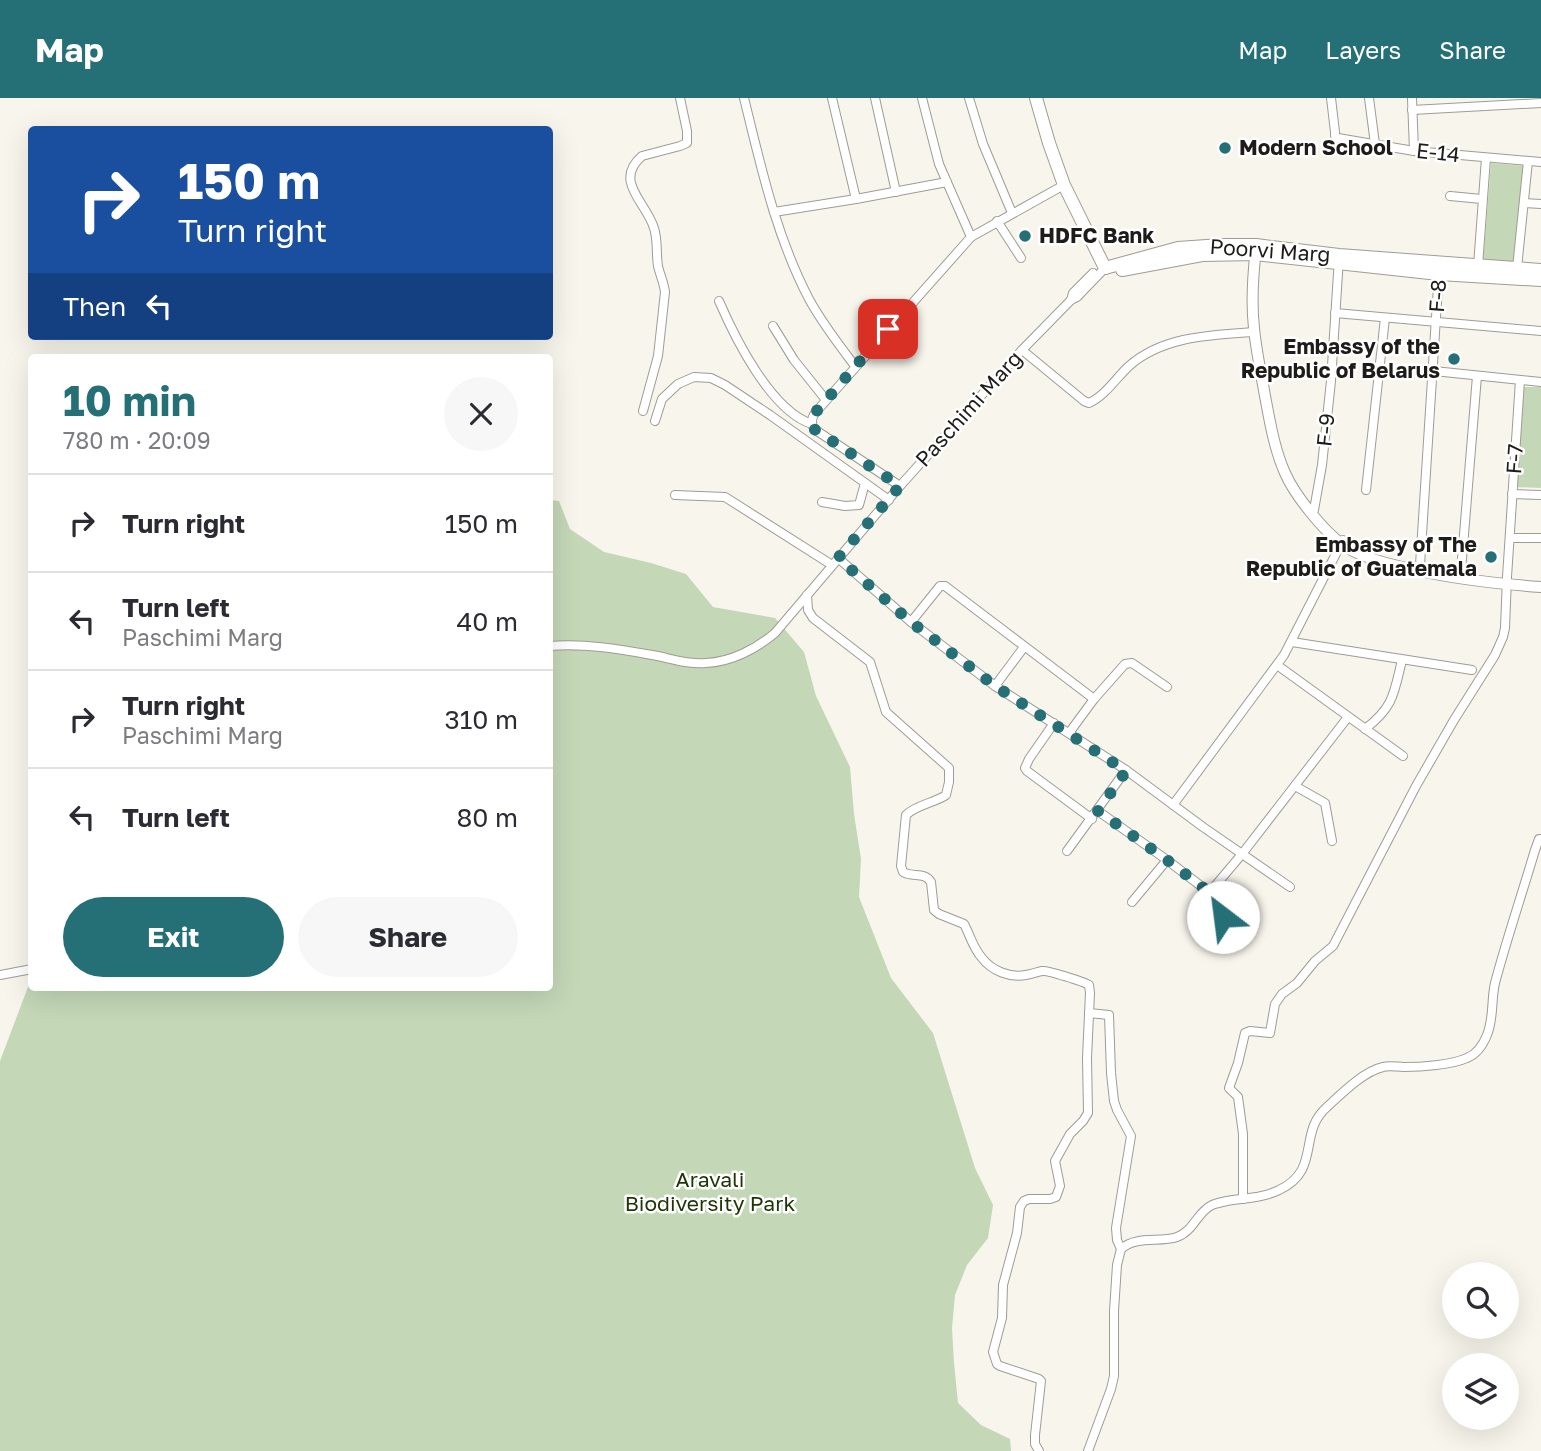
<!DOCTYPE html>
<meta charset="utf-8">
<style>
:root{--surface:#fff;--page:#f7f7f7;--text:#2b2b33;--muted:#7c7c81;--line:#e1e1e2;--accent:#257076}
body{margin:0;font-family:"Golos Text",sans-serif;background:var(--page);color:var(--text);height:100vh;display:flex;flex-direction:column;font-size:26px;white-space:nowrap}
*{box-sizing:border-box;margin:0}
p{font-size:23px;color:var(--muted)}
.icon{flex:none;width:38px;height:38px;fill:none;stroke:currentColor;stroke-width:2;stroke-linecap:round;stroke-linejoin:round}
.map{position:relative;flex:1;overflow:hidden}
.details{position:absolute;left:28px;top:256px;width:525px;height:637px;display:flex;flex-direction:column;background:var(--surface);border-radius:7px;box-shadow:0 7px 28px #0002}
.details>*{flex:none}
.hud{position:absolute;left:28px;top:28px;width:525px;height:214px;border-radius:7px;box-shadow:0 7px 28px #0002;background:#1a4fa0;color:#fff;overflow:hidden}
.controls{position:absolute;left:1442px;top:1164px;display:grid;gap:14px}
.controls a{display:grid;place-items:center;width:77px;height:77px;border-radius:50%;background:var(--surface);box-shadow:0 7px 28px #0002;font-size:35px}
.pin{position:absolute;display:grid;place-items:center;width:60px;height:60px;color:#fff;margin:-30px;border-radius:14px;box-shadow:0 4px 10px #0006}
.me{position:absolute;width:77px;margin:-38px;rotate:330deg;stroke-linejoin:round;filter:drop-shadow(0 0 5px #0008)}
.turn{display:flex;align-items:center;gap:24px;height:147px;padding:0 35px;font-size:32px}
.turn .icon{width:91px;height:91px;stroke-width:2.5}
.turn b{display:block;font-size:49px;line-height:60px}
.then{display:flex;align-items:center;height:66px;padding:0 35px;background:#0003;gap:14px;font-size:26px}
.round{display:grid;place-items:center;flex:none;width:74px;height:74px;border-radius:37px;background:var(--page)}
.headline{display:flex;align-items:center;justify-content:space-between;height:119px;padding:0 35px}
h1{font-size:42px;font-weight:700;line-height:52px;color:var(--accent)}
.primary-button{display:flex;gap:14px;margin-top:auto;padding:14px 35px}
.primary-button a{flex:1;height:80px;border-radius:42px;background:var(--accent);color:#fff;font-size:28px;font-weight:700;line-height:80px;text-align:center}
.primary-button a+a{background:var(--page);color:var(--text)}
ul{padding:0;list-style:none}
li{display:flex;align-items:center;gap:21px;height:98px;padding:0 35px;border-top:2px solid var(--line)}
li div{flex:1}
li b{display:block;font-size:26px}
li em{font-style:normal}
header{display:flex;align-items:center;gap:42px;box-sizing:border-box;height:98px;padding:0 35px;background:var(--accent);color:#fff}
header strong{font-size:33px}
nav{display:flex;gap:38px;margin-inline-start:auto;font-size:24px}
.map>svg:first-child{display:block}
.green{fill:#c4d7b7}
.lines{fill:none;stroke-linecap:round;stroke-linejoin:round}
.minor-casing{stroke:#9f9c93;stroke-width:10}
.tertiary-casing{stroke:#9f9c93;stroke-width:12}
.secondary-casing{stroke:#9f9c93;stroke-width:14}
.minor{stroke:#fff;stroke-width:8}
.tertiary{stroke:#fff;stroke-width:10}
.secondary{stroke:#fff;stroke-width:12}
.route{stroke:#257076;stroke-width:12;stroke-dasharray:0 21.6}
.poi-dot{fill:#257076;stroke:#fff;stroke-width:2.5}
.labels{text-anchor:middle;stroke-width:5;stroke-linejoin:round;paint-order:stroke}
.poi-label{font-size:21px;font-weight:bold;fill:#1e1c19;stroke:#fff;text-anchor:start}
.street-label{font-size:21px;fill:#1e1c19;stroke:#fff}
.park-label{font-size:21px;fill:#1e3504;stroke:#fff}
</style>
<header>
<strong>Map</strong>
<nav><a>Map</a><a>Layers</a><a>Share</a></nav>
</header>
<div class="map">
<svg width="1541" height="1353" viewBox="0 0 1541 1353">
<rect width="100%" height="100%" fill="#f8f5ec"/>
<!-- green -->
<g class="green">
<polygon points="1491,65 1527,68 1515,166 1483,164"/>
<polygon points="1520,289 1541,289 1541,390 1515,389"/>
<polygon points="550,402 559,403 570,431 604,454 651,465 686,476 713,509 775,520 804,554 816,598 850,669 854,716 861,761 859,799 891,880 933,935 975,1070 993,1107 988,1140 967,1167 955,1197 952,1230 954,1265 958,1305 981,1327 1010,1341 1011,1353 0,1353 0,963 31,881 32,889 550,889"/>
</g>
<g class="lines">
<!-- minor casing -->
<g class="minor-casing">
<g id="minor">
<path d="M744,0C761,69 776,138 809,201C822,225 839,247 855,268"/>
<polyline points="832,0 856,101"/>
<polyline points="875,0 896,94"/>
<polyline points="922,0 939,66 971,139"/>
<polyline points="969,0 983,46 1012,115"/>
<polyline points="1331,0 1335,34 1335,38 1338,40 1414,53 1541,64"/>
<polyline points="1369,0 1375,46"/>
<polyline points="1412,0 1414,53"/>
<polyline points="1412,12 1541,5"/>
<polyline points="1450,98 1482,101"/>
<polyline points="1524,105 1541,106"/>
<polyline points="774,114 856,101 947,84"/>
<polyline points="997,123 1021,160"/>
<polyline points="1478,168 1486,60"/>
<polyline points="1517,170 1528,63"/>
<polyline points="1071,202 1073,195 1093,175"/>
<path d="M719,203C735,240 771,313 812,326"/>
<polyline points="1335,215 1541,233"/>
<polyline points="773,228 794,262 826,302"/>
<path d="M1022,252L1084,303L1089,305C1105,298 1116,280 1129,268C1163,238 1211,237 1254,234"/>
<polyline points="1434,273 1541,284"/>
<path d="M643,313L658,258L665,194C664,185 660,177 658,168C656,156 658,142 654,130C646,104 613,83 642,58L680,48L687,45V33L680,0"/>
<polyline points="655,323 662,301 678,286 694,279 711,280 725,287 770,317 889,402"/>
<path d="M900,388L814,331C811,325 811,321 815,315L971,139L1064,87"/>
<polyline points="1366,392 1385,220"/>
<polyline points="1512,396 1541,397"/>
<polyline points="675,397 725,399 832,467"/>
<polyline points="822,404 845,408 859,407 865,385"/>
<polyline points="1314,412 1322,367 1331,283 1339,160"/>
<polyline points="1510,440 1541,440"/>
<polyline points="838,460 911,524 995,588 1126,672 1203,729 1290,789"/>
<polyline points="1420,467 1439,173"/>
<polyline points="1461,473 1477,278"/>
<path d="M807,497L808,512L813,520L870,564L886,614L949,670V684L946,697C934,705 916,707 906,717L901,768L903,774C913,780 924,773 931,784L934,812L939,816L964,826C970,837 973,850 982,860C992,873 1010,880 1026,877C1032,876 1037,874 1042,873C1048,872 1084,884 1089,887L1090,895L1087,960L1088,1015L1083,1023L1070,1036L1055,1063L1060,1088L1056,1099L1050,1101H1029L1024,1103L1020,1109L1017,1135L1003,1187L1002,1220L993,1254L997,1266L1000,1268L1039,1281L1041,1283L1035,1337V1346L1039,1353"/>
<polyline points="911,524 940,488 945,488 1094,601"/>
<polyline points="1292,544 1472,572"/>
<path d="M550,548C583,545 619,551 652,557C670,560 688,567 706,565C731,564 756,551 775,535L900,388L1022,252L1071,202L1077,199L1105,170"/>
<polyline points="1277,567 1403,658"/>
<polyline points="995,588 1024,549"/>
<polyline points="1054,625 1029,661 1025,670 1027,673 1092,721"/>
<path d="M1365,631C1394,609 1394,595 1402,562"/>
<polyline points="1069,635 1094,601 1125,566 1132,565 1167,589"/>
<polyline points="1295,688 1325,705 1332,743"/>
<polyline points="1173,707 1284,557 1343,442"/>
<polyline points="1098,713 1167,762 1227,808 1228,813 1223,820 1224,822 1246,840"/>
<polyline points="1067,753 1126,672"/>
<polyline points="1210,794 1242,756 1348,619"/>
<polyline points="1132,804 1167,762"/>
<polyline points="0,877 32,871"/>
<polyline points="1089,915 1109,917 1111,975 1114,1003 1117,1012 1131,1038 1116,1130 1117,1142 1121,1151"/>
<polyline points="1243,1101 1243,1036 1238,999 1229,990 1238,965 1245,935 1250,933 1270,935 1275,906 1282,896 1297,885 1315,863 1333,848 1416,688 1454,622 1495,557 1503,539 1505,530 1507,479 1520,282"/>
<path d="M1088,1353L1111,1291L1114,1278V1213L1117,1167L1121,1151C1137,1137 1159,1145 1177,1139C1194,1133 1197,1114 1212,1107C1217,1105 1222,1104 1227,1103C1245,1100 1263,1100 1279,1092C1322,1072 1297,1035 1327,1009C1341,996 1364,973 1383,969C1390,967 1397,969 1404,969C1421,969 1451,967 1467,960C1477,956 1483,947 1487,937C1494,920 1491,902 1495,885C1507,840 1522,796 1535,752L1539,741H1541"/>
</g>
</g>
<!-- tertiary casing -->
<g class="tertiary-casing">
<path id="tertiary" d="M1256,150C1253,176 1251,204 1254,230C1256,252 1261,275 1265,298C1270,324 1274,350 1285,375C1295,398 1327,438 1349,451C1370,462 1393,467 1415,472C1456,481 1499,486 1541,489"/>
</g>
<!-- secondary casing -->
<g class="secondary-casing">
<g id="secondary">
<polyline points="1036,0 1049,45 1064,87 1105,170"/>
<polyline points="1105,170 1178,150 1221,147 1256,147 1339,157 1541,172"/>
<polyline points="1122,172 1202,157 1255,156 1439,176 1541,182"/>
</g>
</g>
<!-- minor -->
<use href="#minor" class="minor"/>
<!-- tertiary -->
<use href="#tertiary" class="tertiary"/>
<!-- secondary -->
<use href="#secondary" class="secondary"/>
</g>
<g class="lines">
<!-- route -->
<path class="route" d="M888,231L814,316C811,322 811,325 814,331L900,388L838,460L911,524L995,588L1126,673L1098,713L1167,762L1227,808L1228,813L1223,819"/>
</g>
<!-- markers -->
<g class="poi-dot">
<circle cx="1225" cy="50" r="7"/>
<circle cx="1025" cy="138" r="7"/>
<circle cx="1454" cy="261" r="7"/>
<circle cx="1491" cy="459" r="7"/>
</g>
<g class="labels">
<!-- poi labels -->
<g class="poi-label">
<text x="1239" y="57">Modern School</text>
<text x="1039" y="145">HDFC Bank</text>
<text x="1440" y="256" text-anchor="end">Embassy of the<tspan x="1440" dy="24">Republic of Belarus</tspan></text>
<text x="1477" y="454" text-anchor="end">Embassy of The<tspan x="1477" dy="24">Republic of Guatemala</tspan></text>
</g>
<!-- street labels -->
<g class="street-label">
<text transform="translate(1438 55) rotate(6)" y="7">E-14</text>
<text transform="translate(1270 153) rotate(4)" y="7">Poorvi Marg</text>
<text transform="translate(1438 198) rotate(-86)" y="7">F-8</text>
<text transform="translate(969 311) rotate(-48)" y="7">Paschimi Marg</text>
<text transform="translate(1326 332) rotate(-84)" y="7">F-9</text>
<text transform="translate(1515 361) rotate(-86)" y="7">F-7</text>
</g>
<!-- park labels -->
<g class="park-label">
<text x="710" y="1089">Aravali<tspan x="710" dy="24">Biodiversity Park</tspan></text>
</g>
</g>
</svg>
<div class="controls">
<a><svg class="icon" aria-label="search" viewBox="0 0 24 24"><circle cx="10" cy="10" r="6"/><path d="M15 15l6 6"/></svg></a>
<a><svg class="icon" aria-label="layers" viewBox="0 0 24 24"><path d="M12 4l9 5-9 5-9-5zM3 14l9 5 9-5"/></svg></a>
</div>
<div class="pin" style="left:888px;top:231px;background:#d93025"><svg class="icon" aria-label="arrive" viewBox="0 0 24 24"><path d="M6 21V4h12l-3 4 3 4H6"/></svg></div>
<svg class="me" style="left:1223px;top:819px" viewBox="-20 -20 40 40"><circle r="19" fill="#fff"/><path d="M0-13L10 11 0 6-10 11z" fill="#257076"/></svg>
<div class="hud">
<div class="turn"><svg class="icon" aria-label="right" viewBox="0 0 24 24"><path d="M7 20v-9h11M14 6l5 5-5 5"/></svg><div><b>150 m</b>Turn right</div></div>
<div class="then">Then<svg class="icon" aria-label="left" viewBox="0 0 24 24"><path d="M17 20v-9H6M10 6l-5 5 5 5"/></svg></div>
</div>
<section class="details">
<div class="headline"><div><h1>10 min</h1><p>780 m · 20:09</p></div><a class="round"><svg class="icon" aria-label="close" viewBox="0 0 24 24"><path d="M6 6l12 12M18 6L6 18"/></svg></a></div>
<ul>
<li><svg class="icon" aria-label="right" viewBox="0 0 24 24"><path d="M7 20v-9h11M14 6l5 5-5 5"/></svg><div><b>Turn right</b></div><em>150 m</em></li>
<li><svg class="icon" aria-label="left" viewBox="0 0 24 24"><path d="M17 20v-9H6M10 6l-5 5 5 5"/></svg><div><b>Turn left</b><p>Paschimi Marg</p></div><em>40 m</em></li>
<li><svg class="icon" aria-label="right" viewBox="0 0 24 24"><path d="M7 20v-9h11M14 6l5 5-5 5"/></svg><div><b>Turn right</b><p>Paschimi Marg</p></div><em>310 m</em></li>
<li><svg class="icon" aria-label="left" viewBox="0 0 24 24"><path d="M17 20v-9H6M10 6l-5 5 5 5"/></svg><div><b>Turn left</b></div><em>80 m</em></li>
</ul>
<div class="primary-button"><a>Exit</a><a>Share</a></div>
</section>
</div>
